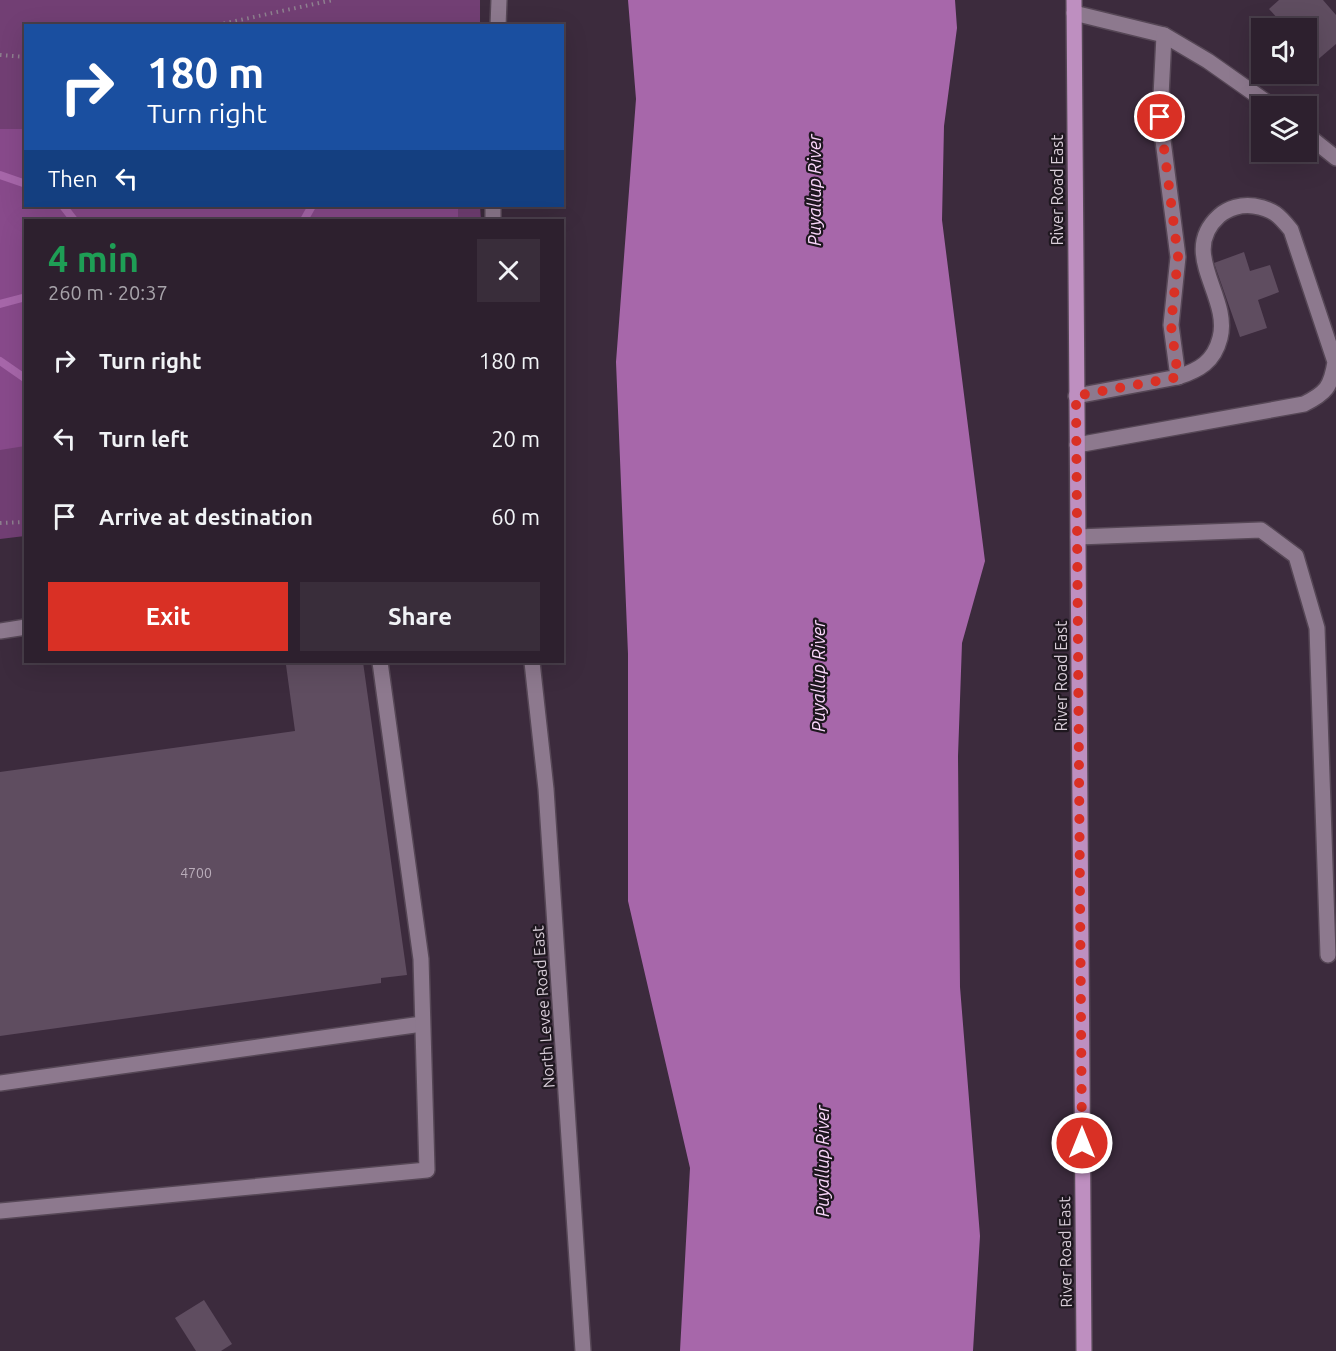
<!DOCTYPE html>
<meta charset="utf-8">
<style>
:root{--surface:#2d202e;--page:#392d3a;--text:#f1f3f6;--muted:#a7a3aa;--line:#483e4a;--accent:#d93025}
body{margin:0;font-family:Ubuntu,sans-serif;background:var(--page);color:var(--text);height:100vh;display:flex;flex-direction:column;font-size:22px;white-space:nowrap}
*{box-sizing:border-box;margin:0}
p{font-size:20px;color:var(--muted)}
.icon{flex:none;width:33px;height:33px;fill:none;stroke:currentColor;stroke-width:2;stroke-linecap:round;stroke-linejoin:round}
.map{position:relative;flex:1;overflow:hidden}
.drawer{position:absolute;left:24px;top:219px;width:540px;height:444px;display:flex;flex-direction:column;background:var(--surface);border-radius:0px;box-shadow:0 6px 24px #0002,0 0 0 2px var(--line)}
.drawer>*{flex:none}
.hud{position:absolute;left:24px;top:24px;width:540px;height:183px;border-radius:0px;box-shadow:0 6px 24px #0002,0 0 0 2px var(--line);background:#1a4fa0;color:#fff;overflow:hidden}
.fabs{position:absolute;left:1251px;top:18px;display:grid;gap:12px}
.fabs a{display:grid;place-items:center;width:66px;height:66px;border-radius:0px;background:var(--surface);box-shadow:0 6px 24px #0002,0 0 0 2px var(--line);font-size:30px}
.pin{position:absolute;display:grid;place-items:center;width:51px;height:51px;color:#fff;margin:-26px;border:3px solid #fff;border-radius:50%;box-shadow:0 2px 6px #0007}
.me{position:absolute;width:66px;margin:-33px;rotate:0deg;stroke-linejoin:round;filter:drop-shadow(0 0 4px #0008)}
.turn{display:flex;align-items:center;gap:21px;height:126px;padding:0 24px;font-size:27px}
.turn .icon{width:78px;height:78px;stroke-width:2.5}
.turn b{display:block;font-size:42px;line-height:51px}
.then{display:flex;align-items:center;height:57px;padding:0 24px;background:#0003;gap:12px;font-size:22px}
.round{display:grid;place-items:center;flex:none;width:63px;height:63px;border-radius:0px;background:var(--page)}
.summary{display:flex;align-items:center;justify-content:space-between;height:102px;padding:0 24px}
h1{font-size:36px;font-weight:700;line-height:45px;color:#1e9e55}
.button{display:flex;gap:12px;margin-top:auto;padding:12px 24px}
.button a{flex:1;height:69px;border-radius:0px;background:var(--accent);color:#fff;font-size:24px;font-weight:700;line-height:69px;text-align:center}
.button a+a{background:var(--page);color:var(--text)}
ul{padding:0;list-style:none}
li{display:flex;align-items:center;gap:18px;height:78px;padding:0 24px}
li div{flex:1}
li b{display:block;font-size:22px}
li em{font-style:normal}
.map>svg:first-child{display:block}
.green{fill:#723f74}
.forest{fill:#884a8b}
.water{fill:#a767aa}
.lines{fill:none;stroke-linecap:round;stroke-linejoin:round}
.stream{stroke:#a767aa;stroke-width:8}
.building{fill:#5f4d60}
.minor-casing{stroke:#564756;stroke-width:18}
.major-casing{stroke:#564756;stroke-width:18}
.path{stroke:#8e808f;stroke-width:4;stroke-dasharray:1.5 4.5;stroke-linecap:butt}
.minor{stroke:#8d798e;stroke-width:15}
.major{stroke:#be8fc0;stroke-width:15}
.route{stroke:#d93025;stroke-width:10;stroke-dasharray:0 18}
.labels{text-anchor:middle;stroke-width:4.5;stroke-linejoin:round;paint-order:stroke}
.number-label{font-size:14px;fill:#baadba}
.street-label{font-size:16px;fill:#d8cdd8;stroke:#1e171f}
.water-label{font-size:18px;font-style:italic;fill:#fad7fb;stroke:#1e171f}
</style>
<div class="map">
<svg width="1336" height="1351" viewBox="0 0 1336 1351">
<rect width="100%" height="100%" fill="#3c2b3d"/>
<!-- green -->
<polygon class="green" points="0,0 480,0 480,25 26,26 26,206 480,206 481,220 26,220 25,536 0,539"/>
<!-- forest -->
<polygon class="forest" points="0,129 25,129 26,206 458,206 458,220 26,220 25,446 0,450"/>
<!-- water -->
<polygon class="water" points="628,0 955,0 957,28 944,126 942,220 985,561 962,643 958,756 960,987 980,1236 973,1351 680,1351 690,1168 628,901 628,654 616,362 636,99"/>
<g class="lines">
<!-- stream -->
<g class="stream">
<polyline points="0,175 26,184"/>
<polyline points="63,206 74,220"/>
<polyline points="304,220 312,206"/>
<polyline points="0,304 26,297"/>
<polyline points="0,361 26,379"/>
</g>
</g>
<!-- building -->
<g class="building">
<polygon points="1279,0 1323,0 1336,15 1336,44 1315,62 1306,52 1306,28 1286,28 1269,9"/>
<polygon points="1244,252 1250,271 1270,265 1279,292 1258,300 1267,328 1240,337 1214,263"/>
<polygon points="311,662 363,662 407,975 381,978 381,983 0,1036 0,772 295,731 286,665"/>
<polygon points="204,1300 232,1344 221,1351 196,1351 175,1318"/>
</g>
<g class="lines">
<!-- minor casing -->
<g class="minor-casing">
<g id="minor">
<polyline points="1074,13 1164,35 1208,61 1272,106"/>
<polyline points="498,26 499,0"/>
<polyline points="1306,134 1336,158"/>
<polyline points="493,206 493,220"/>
<polyline points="1076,396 1178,377 1171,325 1178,257 1160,117 1164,35"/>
<path d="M1077,445L1304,404C1326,393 1331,387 1335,362L1291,230C1279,215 1273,209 1254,206C1242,204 1228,208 1219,216C1178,253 1231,296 1220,338C1214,362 1199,370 1178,377"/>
<polyline points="1078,537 1261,530 1296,556 1317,628 1328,955"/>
<polyline points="0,631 26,627"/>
<polyline points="532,662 546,789 583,1351"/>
<polyline points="0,1083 422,1024"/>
<polyline points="0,1211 427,1170 421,959 380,662"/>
</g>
</g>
<!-- major casing -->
<g class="major-casing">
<polyline id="major" points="1074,0 1084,1351"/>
</g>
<!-- path -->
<g class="path">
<polyline points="212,26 333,0"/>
<polyline points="0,55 26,57"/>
<polyline points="0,523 26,522"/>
</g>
<!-- minor -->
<use href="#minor" class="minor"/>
<!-- major -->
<use href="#major" class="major"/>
</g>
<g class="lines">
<!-- route -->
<polyline class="route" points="1082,1143 1076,396 1178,377 1171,325 1178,257 1160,117"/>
</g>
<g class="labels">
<!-- number labels -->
<g class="number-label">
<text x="196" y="878">4700</text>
</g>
<!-- street labels -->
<g class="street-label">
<text transform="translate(1057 190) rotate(-90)" y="6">River Road East</text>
<text transform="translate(1061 676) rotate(-90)" y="6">River Road East</text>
<text transform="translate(543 1007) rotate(-94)" y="6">North Levee Road East</text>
<text transform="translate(1065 1252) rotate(-91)" y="6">River Road East</text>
</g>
<!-- water labels -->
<g class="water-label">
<text transform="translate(815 190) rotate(-90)" y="6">Puyallup River</text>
<text transform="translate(819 676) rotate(-90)" y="6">Puyallup River</text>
<text transform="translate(823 1161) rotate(-90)" y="6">Puyallup River</text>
</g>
</g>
</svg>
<div class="fabs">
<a><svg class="icon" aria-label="sound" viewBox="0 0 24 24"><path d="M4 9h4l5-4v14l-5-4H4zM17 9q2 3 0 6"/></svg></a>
<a><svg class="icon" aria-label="layers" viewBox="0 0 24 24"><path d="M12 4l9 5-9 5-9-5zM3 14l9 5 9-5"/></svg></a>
</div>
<div class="pin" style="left:1160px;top:117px;background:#d93025"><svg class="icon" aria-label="arrive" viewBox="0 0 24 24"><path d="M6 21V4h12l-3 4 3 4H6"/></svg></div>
<svg class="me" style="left:1082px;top:1143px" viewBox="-20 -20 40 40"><circle r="17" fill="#d93025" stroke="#fff" stroke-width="3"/><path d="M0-11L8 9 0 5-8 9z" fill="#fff"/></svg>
<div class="hud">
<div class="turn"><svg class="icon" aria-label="right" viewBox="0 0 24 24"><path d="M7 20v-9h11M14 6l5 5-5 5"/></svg><div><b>180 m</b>Turn right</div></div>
<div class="then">Then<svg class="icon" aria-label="left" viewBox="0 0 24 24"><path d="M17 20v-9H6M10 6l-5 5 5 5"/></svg></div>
</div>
<section class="drawer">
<div class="summary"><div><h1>4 min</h1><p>260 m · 20:37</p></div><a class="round"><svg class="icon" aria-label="close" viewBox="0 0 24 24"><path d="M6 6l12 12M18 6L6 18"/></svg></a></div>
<ul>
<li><svg class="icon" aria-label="right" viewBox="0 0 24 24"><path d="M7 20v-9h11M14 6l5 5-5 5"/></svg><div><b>Turn right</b></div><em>180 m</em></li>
<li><svg class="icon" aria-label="left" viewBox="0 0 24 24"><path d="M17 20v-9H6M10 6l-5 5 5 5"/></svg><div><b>Turn left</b></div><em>20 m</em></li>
<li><svg class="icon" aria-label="arrive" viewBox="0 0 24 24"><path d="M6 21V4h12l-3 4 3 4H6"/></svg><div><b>Arrive at destination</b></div><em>60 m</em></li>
</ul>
<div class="button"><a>Exit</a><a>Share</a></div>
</section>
</div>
